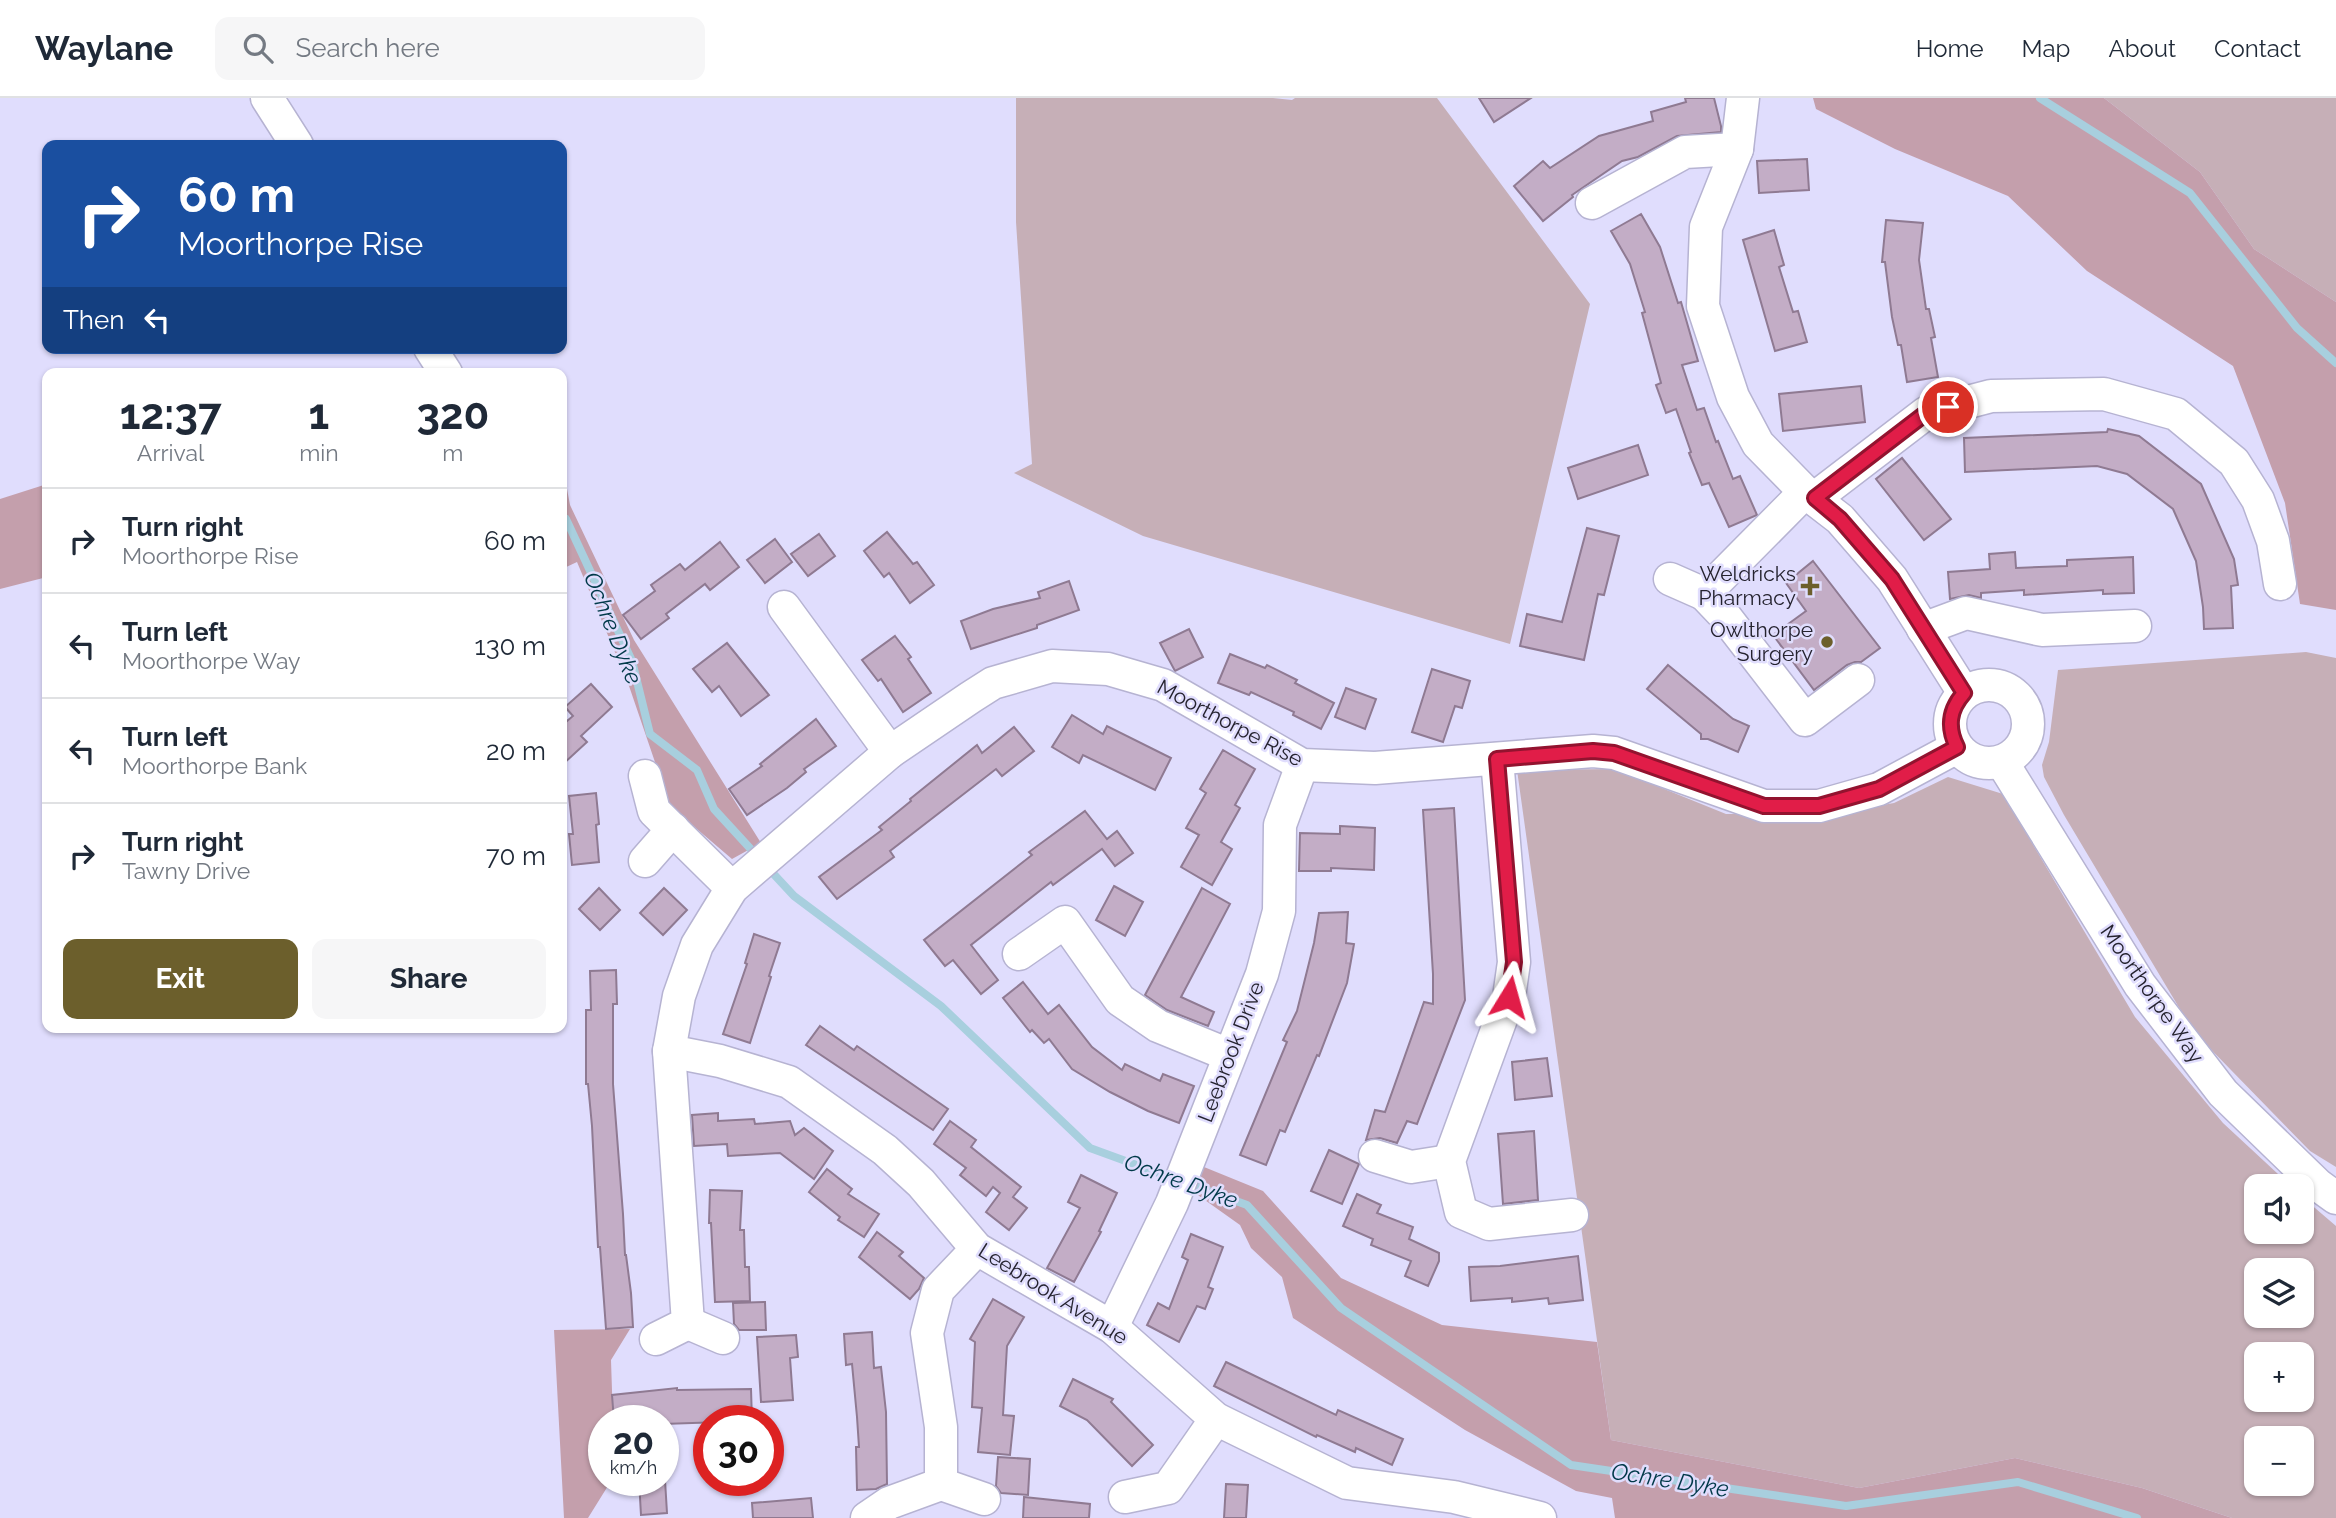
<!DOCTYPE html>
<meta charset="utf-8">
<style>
:root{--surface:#fff;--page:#f6f6f7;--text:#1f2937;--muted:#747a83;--line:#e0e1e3;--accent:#6c5f2c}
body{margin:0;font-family:Raleway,sans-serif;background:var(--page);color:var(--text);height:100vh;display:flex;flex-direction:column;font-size:26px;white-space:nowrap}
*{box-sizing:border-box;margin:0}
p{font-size:23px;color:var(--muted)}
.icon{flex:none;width:38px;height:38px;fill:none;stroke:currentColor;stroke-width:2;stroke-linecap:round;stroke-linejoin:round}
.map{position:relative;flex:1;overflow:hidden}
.drawer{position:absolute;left:42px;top:270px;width:525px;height:665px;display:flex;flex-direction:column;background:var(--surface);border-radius:14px;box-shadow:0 2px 5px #0004}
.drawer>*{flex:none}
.hud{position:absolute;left:42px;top:42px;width:525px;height:214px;border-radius:14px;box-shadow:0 2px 5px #0004;background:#1a4fa0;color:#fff;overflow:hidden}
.buttons{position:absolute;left:2244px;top:1076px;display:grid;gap:14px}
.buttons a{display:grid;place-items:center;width:70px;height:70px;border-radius:14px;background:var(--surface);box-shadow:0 2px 5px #0004;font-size:35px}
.speed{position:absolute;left:588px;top:1307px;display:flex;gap:14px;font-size:35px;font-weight:700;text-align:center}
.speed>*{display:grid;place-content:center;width:91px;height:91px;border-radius:50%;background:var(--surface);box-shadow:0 2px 5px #0004;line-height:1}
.speed small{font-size:18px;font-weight:400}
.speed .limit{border:10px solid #d22;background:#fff;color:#111}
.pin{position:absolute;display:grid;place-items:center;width:60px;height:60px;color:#fff;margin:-30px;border:4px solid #fff;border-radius:50%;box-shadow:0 2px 7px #0007}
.me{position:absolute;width:77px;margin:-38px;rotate:8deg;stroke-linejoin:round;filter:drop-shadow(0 0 5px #0008)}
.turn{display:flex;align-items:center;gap:24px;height:147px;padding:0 21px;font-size:32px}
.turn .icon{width:91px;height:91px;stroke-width:2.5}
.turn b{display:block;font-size:49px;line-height:60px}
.then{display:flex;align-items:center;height:66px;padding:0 21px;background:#0003;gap:14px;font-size:26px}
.eta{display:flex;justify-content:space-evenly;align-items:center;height:119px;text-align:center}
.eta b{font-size:42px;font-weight:700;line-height:49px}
.button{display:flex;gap:14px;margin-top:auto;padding:14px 21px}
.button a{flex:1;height:80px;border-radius:14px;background:var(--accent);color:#fff;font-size:28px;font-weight:700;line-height:80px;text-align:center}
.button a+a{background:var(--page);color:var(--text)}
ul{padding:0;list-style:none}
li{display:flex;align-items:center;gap:21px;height:105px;padding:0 21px;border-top:2px solid var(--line)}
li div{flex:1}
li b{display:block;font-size:26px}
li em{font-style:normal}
header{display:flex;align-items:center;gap:42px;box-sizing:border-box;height:98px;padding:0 35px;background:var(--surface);border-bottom:2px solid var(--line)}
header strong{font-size:33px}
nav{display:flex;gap:38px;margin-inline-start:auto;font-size:24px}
.search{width:490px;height:63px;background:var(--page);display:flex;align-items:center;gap:18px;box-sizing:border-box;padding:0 24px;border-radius:14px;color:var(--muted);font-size:26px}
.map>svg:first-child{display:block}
.green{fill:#c6afb7;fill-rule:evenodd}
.forest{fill:#c49fac}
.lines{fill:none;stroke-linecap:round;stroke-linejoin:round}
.stream{stroke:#a8cfde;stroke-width:8}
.building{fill:#c3adc6;stroke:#8f7a92;stroke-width:2}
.minor-casing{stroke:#b6b3d2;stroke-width:35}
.minor{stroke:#fff;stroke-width:32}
.route-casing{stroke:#92132f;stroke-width:18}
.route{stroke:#e11d48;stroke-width:12}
.poi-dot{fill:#6c5f2c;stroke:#e0ddfd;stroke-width:2.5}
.labels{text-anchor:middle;stroke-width:5;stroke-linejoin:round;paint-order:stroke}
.poi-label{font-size:21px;fill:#25232f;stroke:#e0ddfd;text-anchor:end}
.street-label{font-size:21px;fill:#25232f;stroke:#e0ddfd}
.water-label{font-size:23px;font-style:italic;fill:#003949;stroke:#e0ddfd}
</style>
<header>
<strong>Waylane</strong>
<div class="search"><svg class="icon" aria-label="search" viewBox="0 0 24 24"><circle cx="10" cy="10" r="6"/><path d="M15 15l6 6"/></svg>Search here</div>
<nav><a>Home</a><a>Map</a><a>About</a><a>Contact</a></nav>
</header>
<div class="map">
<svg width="2336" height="1420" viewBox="0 0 2336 1420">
<rect width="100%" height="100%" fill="#e0ddfd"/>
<!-- green -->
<g class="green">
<polygon points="1016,0 1273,0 1292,2 1295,0 1437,0 1590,206 1510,546 1143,438 1014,375 1032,366 1016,124"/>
<polygon points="2104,0 2336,0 2336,204 2254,151 2200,74"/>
<polygon points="2306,554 2336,560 2336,1069 2310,1053 2193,933 2064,717 2044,679 2042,667 2049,644 2058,572"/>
<path d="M1615,671L1726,716H1831L1894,705L1948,679L2003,696L2135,919L2223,1025L2291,1088H2256V1134H2301V1098L2336,1128V1420H2232L2142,1390L2015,1360L1859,1390L1611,1342L1517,672ZM2256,1172H2301V1218H2256ZM2256,1256H2301V1302H2256ZM2256,1340H2301V1386H2256Z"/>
</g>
<!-- forest -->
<g class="forest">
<polygon points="1813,0 2104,0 2200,74 2254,151 2336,204 2336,512 2300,506 2285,405 2233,268 2087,173 2008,98 1895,51 1816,11"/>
<polygon points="47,386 47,479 0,491 0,401"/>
<polygon points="562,390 567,391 570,407 634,542 761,745 732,761 670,708 628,585 577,464 562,471"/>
<polygon points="1204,1069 1263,1093 1341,1180 1442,1227 1597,1244 1611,1342 1859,1390 2015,1360 2142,1390 2232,1420 1615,1420 1612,1400 1576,1393 1465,1332 1293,1220 1282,1179 1251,1150 1240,1127 1195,1095"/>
<polygon points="630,1231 611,1262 613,1323 604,1323 604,1382 611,1383 588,1420 564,1420 554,1232"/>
</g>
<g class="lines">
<!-- stream -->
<g class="stream">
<polyline points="2040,0 2190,95 2297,230 2336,265"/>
<polyline points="566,421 632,563 650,636 697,672 714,711 759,760"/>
<polyline points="768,770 794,798 941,908 1090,1050 1175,1081"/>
<polyline points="1187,1085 1247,1107 1341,1210 1571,1367 1846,1408 2018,1384 2137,1420"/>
</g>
</g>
<!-- building -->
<g class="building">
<polygon points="1479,0 1531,0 1494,24"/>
<polygon points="1685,0 1714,0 1721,28 1721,34 1677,38 1638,59 1622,63 1572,97 1573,99 1543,123 1514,88 1543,63 1550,70 1599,38 1653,23 1651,14 1686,4"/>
<polygon points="1807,61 1809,92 1759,95 1757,63"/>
<polygon points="1641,116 1660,149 1678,205 1681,204 1698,263 1682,267 1697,312 1704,310 1716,344 1718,343 1733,381 1740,378 1757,417 1729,429 1709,385 1702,387 1689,355 1691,354 1676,311 1666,315 1656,287 1661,285 1642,215 1645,214 1630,166 1611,133"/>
<polygon points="1886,122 1923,125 1919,162 1926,211 1929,211 1935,239 1931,240 1938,279 1907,284 1901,247 1898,247 1892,219 1885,164 1882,164"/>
<polygon points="1774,132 1784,167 1779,169 1793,214 1798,213 1807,244 1775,253 1743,142"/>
<polygon points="1861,288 1865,324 1783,333 1779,296"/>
<polygon points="2108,331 2139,338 2201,386 2234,461 2238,487 2231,488 2233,530 2204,531 2203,509 2196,463 2173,411 2127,376 2097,368 1965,374 1964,340 2107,334"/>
<polygon points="1638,347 1648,377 1578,401 1568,370"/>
<polygon points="1902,360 1951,421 1924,442 1876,381"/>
<polygon points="1587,430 1619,438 1604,497 1598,496 1584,562 1520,548 1527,516 1562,524"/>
<polygon points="887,434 913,466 917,464 934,487 910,505 889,475 884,479 864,453"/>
<polygon points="819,436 835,458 808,478 791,456"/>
<polygon points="775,441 792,464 765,485 747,462"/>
<polygon points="720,444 739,469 710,492 705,486 666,516 669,520 641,541 623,517 655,493 651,487 680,466 685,472"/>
<polygon points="2015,454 2016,470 2067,468 2067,462 2133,459 2134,495 2103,496 2103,492 2024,497 2024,492 1981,495 1981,500 1969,497 1950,501 1948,474 1990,471 1989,456"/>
<polygon points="1813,463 1880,550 1861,564 1855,564 1847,567 1814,592 1773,537 1806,513 1786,485"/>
<polygon points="1069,483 1079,512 1037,527 1037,530 971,551 961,523 993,511 1040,500 1038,494"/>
<polygon points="1189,531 1203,559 1175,573 1160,545"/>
<polygon points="895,538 911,559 908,561 931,595 903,614 881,581 878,583 862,562"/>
<polygon points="727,545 769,597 741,618 719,588 712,594 693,571"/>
<polygon points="1230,556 1265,570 1267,567 1297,582 1295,585 1334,605 1321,631 1293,617 1294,614 1251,594 1249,597 1218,585"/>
<polygon points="1668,567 1733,621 1749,628 1738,654 1708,641 1701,641 1701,636 1647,591"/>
<polygon points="1432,571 1470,583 1462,610 1455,608 1443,644 1412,634"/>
<polygon points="591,586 612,609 581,638 587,644 562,667 562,617 567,623 573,618 565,609"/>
<polygon points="1346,590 1376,601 1365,631 1335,619"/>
<polygon points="1072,617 1103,636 1107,628 1171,660 1155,692 1083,657 1079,665 1052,649"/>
<polygon points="816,621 836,648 804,671 806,674 787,690 747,717 729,691 762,668 760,666"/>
<polygon points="1014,629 1034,653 1002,678 996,671 890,753 894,759 837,801 819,779 882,732 879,729 911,703 910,701 977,647 982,655"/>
<polygon points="1223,652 1255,671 1235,707 1240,710 1221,744 1232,751 1212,787 1181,769 1199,737 1186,730 1206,695 1200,691"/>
<polygon points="596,695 599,726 596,727 599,764 572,767 569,736 573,736 569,698"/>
<polygon points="1454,710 1465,902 1417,1026 1407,1023 1397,1045 1380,1040 1366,1042 1375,1012 1385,1014 1424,904 1433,906 1433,876 1423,712"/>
<polygon points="1085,713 1107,741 1117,733 1133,755 1115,768 1102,751 1053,787 1051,784 971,847 998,882 981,896 953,862 945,868 924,842 1032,757 1029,754"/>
<polygon points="1340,728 1375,730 1374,772 1331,770 1331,773 1299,773 1300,735 1340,736"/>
<polygon points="1114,788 1143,804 1125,838 1096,822"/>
<polygon points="599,790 620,812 600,832 579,811"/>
<polygon points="664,790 687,812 663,837 640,815"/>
<polygon points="1202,790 1230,806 1181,899 1214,914 1208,928 1167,912 1145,897"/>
<polygon points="1348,814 1346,845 1354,846 1347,885 1319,958 1317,957 1285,1034 1280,1032 1266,1067 1240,1057 1287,944 1283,942 1297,913 1314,845 1319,815"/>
<polygon points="754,836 780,845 769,878 771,879 750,945 723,936 747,866 745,865"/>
<polygon points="616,872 617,906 613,906 613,986 623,1116 625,1157 626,1157 631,1195 633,1229 606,1231 600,1149 598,1149 592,1028 588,986 586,986 586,912 591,912 590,873"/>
<polygon points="1023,884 1048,916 1059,907 1092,949 1122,972 1125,966 1160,983 1163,976 1194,988 1179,1025 1148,1013 1110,994 1072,971 1049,941 1044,945 1032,932 1030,934 1003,900"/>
<polygon points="820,928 854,952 857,948 948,1011 933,1032 806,947"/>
<polygon points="1547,960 1552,998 1515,1002 1512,964"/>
<polygon points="718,1015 718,1023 754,1021 755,1026 790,1023 795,1037 804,1030 833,1053 814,1081 780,1055 728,1058 727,1046 694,1048 692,1017"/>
<polygon points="950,1023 976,1042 971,1049 1021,1089 1013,1099 1027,1110 1009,1132 986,1114 1000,1095 993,1089 986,1098 960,1077 966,1070 934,1046"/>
<polygon points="1534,1033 1538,1102 1503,1106 1498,1036"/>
<polygon points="1329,1052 1359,1066 1342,1106 1311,1093"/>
<polygon points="827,1071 852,1091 848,1096 879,1116 864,1139 838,1122 840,1119 809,1094"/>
<polygon points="1081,1077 1117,1095 1099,1133 1101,1134 1074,1184 1047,1170 1080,1110 1068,1104"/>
<polygon points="710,1092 742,1093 740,1132 744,1132 745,1169 749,1169 750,1203 715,1204 711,1125 709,1125"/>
<polygon points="1357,1096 1381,1107 1377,1115 1413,1129 1409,1141 1439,1155 1439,1163 1428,1188 1405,1178 1411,1163 1371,1147 1373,1141 1343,1128"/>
<polygon points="877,1134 903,1154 899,1158 924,1180 919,1191 910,1201 859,1159"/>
<polygon points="1191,1136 1223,1149 1208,1189 1213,1191 1205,1211 1197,1208 1179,1244 1147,1227 1158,1205 1169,1211 1188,1162 1182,1159"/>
<polygon points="1578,1158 1583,1202 1549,1206 1548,1200 1512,1204 1512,1200 1471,1203 1469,1169 1500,1168"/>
<polygon points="993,1201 1024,1219 1007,1248 1003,1317 1014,1318 1010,1357 978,1354 982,1310 972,1309 975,1244 970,1241"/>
<polygon points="765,1204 766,1232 739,1232 734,1226 733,1205"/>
<polygon points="872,1234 874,1270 881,1269 886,1314 887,1386 876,1391 857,1392 856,1349 859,1349 857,1319 852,1266 846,1267 844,1236"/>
<polygon points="796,1237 798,1259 790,1260 793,1302 761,1304 757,1239"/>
<polygon points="1226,1264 1336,1317 1338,1312 1403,1341 1392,1367 1356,1350 1355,1354 1317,1337 1316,1339 1214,1288"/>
<polygon points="1073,1281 1113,1301 1111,1304 1153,1347 1132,1368 1087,1322 1060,1308"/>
<polygon points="677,1290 677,1292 751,1291 752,1323 663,1326 663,1323 614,1323 612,1297"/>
<polygon points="998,1359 1030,1361 1028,1397 1001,1395 996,1388"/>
<polygon points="639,1382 665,1382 667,1415 641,1417"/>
<polygon points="1226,1386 1248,1387 1246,1420 1224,1420"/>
<polygon points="1024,1399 1090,1406 1089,1420 1023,1420"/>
<polygon points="811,1400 813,1420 753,1420 752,1405"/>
</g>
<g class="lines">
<!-- minor casing -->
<g class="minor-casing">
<g id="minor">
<polyline points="267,0 297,47"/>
<polyline points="1743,0 1737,51 1706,129 1703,208 1733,299 1758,346 1805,394 1840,421 1892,481 1964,595"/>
<polyline points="1592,105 1685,54 1737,51"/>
<polyline points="430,250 446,275"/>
<polyline points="1815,400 1926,315 1991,298 2104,296 2176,316 2234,364 2258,402 2273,443 2280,486"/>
<polyline points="1670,481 1704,496 1805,394"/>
<polyline points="1704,496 1724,517 1805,622 1858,582"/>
<polyline points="784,509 890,654"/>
<polyline points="1923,531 1966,515 2042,532 2135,528"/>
<circle cx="1989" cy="626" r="39"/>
<polyline points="1497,661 1514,864 1509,899 1449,1063 1461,1114 1489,1126 1572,1117"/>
<polyline points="2002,664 2140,887 2223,995 2318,1087 2336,1100"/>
<polyline points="645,678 654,713 732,790"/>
<polyline points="645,763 673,731"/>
<polyline points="1019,856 1065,824 1120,902 1158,928 1229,957"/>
<polyline points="669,953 720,963 789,984 885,1052 921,1085 977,1151 1112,1229 1216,1321 1347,1385 1454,1399 1540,1420"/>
<polyline points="1375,1058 1411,1069 1449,1063"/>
<polyline points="688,1225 723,1240"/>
<polyline points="1112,1229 1172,1105 1262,876 1279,813 1280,727 1302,667"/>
<polyline points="656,1241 688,1225 669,953 679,898 697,847 732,790 890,654 971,599 993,585 1052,568 1108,571 1163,587 1302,667 1375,670 1593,653 1614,655 1764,708 1819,708 1879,691 1957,649"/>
<polyline points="941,1386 984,1401"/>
<polyline points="1125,1399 1168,1390 1216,1321"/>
<polyline points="867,1420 889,1405 941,1386 941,1329 927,1235 938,1192 977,1151"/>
</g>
</g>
<!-- minor -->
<use href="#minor" class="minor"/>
</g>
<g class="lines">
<!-- route casing -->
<g class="route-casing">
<path id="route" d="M1509,899L1514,864L1497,661L1593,653L1614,655L1764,708H1819L1879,691L1957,649C1947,629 1949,612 1964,595L1892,481L1840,421L1815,400L1926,315L1948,309"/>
</g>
<!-- route -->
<use href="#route" class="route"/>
</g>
<!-- markers -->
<g class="poi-dot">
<path d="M1806.5 477.5h7v7h7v7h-7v7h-7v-7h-7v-7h7z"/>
<circle cx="1827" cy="544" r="7"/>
</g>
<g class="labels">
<!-- poi labels -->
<g class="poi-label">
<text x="1796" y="483">Weldricks<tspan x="1796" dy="24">Pharmacy</tspan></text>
<text x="1813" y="539">Owlthorpe<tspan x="1813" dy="24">Surgery</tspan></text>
</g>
<!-- street labels -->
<g class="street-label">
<text transform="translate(1230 625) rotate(28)" y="7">Moorthorpe Rise</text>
<text transform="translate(2152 896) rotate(55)" y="7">Moorthorpe Way</text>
<text transform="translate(1231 954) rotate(-69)" y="7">Leebrook Drive</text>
<text transform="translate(1053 1196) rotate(32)" y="7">Leebrook Avenue</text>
</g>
<!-- water labels -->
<g class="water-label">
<text transform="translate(613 530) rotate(68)" y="8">Ochre Dyke</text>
<text transform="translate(1181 1083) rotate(20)" y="8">Ochre Dyke</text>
<text transform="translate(1670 1382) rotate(9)" y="8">Ochre Dyke</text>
</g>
</g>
</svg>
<div class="buttons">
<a><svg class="icon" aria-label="sound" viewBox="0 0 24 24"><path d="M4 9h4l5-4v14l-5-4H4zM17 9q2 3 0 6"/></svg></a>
<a><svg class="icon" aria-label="layers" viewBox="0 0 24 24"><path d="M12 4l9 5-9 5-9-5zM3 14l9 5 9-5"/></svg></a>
<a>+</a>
<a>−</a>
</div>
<div class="speed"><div>20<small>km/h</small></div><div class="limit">30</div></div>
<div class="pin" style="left:1948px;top:309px;background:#d93025"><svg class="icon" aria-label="arrive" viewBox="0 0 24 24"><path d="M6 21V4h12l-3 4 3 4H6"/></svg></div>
<svg class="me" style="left:1509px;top:899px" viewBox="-20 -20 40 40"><path d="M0-17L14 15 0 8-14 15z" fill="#e11d48" stroke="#fff" stroke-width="4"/></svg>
<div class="hud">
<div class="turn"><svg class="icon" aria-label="right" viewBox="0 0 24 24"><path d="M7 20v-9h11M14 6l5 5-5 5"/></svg><div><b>60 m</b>Moorthorpe Rise</div></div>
<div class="then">Then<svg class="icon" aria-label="left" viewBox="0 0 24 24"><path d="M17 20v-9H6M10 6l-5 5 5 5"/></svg></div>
</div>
<section class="drawer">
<div class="eta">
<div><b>12:37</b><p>Arrival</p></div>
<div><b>1</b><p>min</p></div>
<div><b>320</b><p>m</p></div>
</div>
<ul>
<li><svg class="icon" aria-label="right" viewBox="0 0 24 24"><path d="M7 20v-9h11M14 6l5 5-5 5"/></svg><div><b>Turn right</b><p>Moorthorpe Rise</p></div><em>60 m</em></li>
<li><svg class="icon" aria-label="left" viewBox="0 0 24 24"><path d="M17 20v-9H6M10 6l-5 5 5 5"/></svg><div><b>Turn left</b><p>Moorthorpe Way</p></div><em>130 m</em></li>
<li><svg class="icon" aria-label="left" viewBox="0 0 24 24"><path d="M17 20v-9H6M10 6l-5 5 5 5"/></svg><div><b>Turn left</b><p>Moorthorpe Bank</p></div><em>20 m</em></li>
<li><svg class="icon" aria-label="right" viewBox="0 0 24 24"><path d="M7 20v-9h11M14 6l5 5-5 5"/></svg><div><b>Turn right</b><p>Tawny Drive</p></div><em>70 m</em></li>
</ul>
<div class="button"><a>Exit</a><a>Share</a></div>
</section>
</div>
